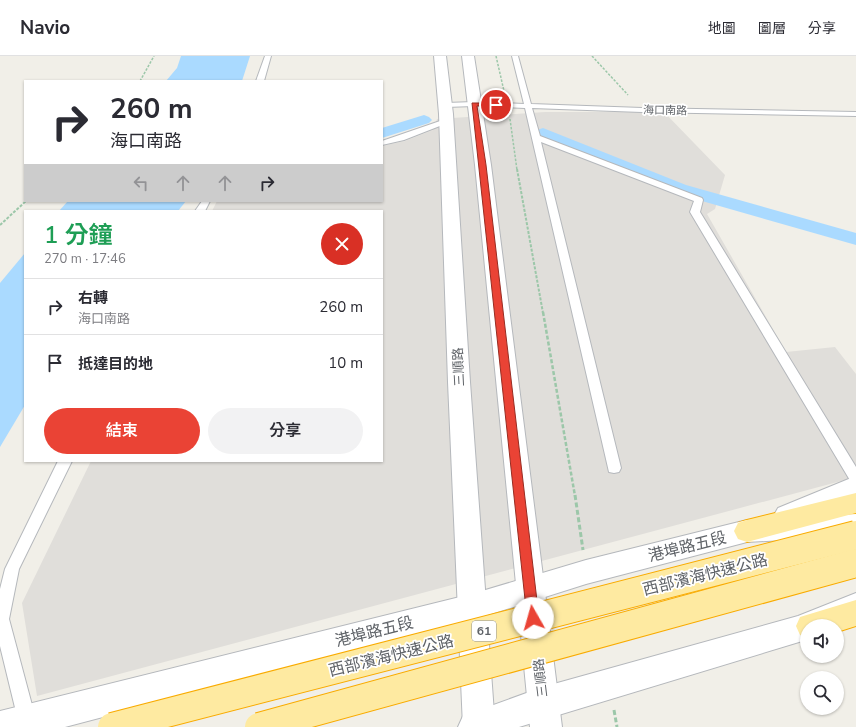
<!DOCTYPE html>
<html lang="zh-TW">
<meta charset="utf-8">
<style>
:root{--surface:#fff;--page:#f2f2f3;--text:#2b2b33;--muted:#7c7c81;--line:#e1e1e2;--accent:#ea4335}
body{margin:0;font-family:"Nunito Sans","Noto Sans TC",sans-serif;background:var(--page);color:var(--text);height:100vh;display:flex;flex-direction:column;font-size:15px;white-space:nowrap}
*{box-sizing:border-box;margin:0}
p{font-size:13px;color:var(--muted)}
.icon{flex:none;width:22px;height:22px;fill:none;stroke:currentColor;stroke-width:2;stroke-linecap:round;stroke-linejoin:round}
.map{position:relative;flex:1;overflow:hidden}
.details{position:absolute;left:24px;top:154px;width:359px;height:252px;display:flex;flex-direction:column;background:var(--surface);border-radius:0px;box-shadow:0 1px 3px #0004}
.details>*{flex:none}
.guide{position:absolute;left:24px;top:24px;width:359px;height:122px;border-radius:0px;box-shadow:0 1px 3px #0004;background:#fff;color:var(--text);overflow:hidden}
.buttons{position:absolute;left:800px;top:563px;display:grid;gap:8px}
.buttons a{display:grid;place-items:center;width:44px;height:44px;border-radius:50%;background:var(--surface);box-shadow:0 1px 3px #0004;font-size:20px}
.pin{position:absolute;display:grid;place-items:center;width:34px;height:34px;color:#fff;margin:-17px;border:2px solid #fff;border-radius:50%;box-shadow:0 1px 4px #0007}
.me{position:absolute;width:44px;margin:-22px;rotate:353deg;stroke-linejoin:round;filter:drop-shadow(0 0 3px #0008)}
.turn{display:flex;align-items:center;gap:14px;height:84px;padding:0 20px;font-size:18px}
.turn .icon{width:52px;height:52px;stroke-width:2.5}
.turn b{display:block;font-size:28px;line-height:34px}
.lanes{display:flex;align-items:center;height:38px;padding:0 20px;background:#0003;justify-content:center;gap:20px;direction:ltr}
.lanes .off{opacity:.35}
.round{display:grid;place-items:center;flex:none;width:42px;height:42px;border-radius:21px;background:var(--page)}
.overview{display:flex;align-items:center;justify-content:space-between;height:68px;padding:0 20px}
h1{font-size:24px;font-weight:600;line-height:30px;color:#1e9e55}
.primary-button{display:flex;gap:8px;margin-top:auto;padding:8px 20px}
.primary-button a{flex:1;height:46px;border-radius:24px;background:var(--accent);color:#fff;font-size:16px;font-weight:600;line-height:46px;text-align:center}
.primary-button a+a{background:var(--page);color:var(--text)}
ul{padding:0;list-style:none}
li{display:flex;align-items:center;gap:12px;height:56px;padding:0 20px;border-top:1px solid var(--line)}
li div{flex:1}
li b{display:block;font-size:15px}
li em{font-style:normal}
header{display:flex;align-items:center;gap:24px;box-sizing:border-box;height:56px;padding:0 20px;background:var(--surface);border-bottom:1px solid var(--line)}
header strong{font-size:19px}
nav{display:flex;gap:22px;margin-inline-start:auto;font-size:14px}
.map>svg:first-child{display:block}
.industrial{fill:#e0deda}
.water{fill:#aadaff}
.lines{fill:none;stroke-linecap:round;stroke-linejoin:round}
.canal{fill:#aadaff;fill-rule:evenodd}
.service-casing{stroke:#b5b8bc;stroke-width:2}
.minor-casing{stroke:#b5b8bc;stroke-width:2}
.tertiary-casing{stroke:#b5b8bc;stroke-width:2}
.trunk-casing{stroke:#f9ab00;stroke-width:2}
.path-far3{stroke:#9cc7a9;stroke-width:1.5;stroke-dasharray:2.5 1.5;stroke-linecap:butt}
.path-far2{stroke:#9cc7a9;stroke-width:2;stroke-dasharray:3 1.5;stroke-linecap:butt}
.path-far1{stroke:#9cc7a9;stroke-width:2.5;stroke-dasharray:4 2;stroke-linecap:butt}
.path{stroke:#9cc7a9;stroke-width:3;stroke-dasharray:5 2.5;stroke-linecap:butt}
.service{fill:#fff;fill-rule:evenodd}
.minor{fill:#fff;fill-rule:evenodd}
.tertiary{fill:#fff;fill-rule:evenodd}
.trunk{fill:#feeaa1;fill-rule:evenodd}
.trunk-bridge-casing{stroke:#f9ab00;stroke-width:30;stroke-linecap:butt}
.trunk-bridge{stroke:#feeaa1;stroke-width:28}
.route{fill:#ea4335;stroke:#982c22}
.labels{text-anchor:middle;stroke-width:3.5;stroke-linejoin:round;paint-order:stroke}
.far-street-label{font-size:11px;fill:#5f6368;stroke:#fff}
.shield{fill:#fff;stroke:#8f9295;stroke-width:1}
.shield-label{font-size:12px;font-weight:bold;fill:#5f6368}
.street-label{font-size:13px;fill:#5f6368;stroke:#fff}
.near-street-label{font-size:16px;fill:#5f6368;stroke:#fff}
</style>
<header>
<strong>Navio</strong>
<nav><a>地圖</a><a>圖層</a><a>分享</a></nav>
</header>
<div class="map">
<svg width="856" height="671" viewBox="0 0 856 671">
<rect width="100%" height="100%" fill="#f1efe8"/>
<!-- industrial -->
<polygon class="industrial" points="545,56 664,56 725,119 715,153 707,158 786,296 835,291 856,318 856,421 37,640 22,547 91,405 382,405 382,155 212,155 217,145 382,145 382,90 405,85 433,74 437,63"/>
<!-- water -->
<g class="water">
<polygon points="181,0 250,0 242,25 166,25 177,12"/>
<polygon points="68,145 186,145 178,155 59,155"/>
<polygon points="25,197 25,349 0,391 0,227"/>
</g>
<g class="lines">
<!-- canal -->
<g class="canal">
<polygon points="424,59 429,61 432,64 429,67 382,82 382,72"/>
<polygon points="543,72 686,129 856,177 856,189 674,137 537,80 535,77 537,74"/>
</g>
<!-- service casing -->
<g class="service-casing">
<g id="service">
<polygon points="265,0 271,0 264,25 256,25"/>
<polygon points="512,0 518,0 531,48 642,52 856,56 856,60 642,56 532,52 540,80 702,142 703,144 700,156 856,411 856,427 851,426 690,156 694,145 541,86 621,412 619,416 614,417 609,416 525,52 474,50 446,51 442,49 446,47 474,46 524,48"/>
<polygon points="443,64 449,64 450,66 404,84 382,89 382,85"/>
<polygon points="202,145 210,145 205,155 195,155"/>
<polygon points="58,405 72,405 19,513 9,563 36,664 33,670 21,670 18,664 0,590 0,533 5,513"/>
</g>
</g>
<!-- minor casing -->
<g class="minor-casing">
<g id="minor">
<polygon points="434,0 446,0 453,58 470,326 495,671 463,671 448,326 439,58"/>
<polygon points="462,0 474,0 491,109 562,671 530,671 475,109"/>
<polygon points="856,420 856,441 787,470 778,466 774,459 778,452"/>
</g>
</g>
<!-- tertiary casing -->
<g class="tertiary-casing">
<g id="tertiary">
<polygon points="856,458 856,480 747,486 586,528 472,564 65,671 0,671 0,655 472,538 586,504 747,464"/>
<polygon points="856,537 856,563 837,571 807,570 807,583 799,586 519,671 458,671 463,660 543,631 798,560"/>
</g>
</g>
<!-- trunk casing -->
<g class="trunk-casing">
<g id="trunk">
<polygon points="856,437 856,457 747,486 738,483 734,475 738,467 747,464"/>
<polygon points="856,544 856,570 837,576 837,570 807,570 807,582 800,579 796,570 800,561"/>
</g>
</g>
<!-- path-far3 -->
<g class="path-far3">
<polyline points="496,0 504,35"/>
<polyline points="592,0 628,39"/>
<polyline points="140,25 154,0"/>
<polyline points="510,63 517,114"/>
</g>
<!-- path-far2 -->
<g class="path-far2">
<polyline points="517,113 543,257"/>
<polyline points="0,169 26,145"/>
</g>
<!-- path-far1 -->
<polyline class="path-far1" points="543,256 575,440"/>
<!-- path -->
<g class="path">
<polyline points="575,439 583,494"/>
<polyline points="614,654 617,671"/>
</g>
<!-- service -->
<use href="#service" class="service"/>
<!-- minor -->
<use href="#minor" class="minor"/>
<!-- tertiary -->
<use href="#tertiary" class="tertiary"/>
<!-- trunk -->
<use href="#trunk" class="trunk"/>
<!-- trunk-bridge casing -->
<g class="trunk-bridge-casing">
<g id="trunk-bridge">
<polyline points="112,671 856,479"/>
<polyline points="259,671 856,507"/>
</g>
</g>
<!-- trunk-bridge -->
<use href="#trunk-bridge" class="trunk-bridge"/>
</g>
<!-- route -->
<polygon class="route" points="472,47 496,47 499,49 496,50 477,50 486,109 539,562 537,566 533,568 529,566 527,562"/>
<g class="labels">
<!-- far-street labels -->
<g class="far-street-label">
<text transform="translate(665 54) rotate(1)" y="4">海口南路</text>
</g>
<!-- shield labels -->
<rect class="shield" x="472" y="565" width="24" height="20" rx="3"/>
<g class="shield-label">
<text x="484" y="579">61</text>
</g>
<!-- street labels -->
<g class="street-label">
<text transform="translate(458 311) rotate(-93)" y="5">三順路</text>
<text transform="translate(540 622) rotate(-97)" y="5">三順路</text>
</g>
<!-- near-street labels -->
<g class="near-street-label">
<text transform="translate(687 490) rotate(-14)" y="6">港埠路五段</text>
<text transform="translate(705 518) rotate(-14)" y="6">西部濱海快速公路</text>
<text transform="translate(374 575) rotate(-14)" y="6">港埠路五段</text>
<text transform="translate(391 599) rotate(-14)" y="6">西部濱海快速公路</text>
</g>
</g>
</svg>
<div class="buttons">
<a><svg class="icon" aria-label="sound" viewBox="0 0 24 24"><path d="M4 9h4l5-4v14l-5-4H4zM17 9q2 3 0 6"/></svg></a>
<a><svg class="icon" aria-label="search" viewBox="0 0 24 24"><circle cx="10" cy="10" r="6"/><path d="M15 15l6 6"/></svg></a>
</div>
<div class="pin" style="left:496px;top:49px;background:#d93025"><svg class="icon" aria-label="arrive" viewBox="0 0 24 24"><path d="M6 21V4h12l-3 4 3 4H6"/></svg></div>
<svg class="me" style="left:533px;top:562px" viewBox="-20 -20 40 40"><circle r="19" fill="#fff"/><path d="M0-13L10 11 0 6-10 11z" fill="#ea4335"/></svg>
<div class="guide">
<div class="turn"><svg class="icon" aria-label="right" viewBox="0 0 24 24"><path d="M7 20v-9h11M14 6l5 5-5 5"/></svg><div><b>260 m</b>海口南路</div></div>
<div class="lanes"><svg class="icon off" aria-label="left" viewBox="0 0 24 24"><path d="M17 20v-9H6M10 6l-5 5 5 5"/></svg><svg class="icon off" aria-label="ahead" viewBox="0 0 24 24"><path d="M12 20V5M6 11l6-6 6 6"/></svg><svg class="icon off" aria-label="ahead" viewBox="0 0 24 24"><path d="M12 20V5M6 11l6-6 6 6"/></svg><svg class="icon" aria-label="right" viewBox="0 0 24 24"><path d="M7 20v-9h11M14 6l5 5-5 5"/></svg></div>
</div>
<section class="details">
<div class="overview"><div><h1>1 分鐘</h1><p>270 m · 17:46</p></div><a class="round" style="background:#d93025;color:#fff"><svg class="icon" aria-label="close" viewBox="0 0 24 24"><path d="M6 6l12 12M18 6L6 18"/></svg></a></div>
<ul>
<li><svg class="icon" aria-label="right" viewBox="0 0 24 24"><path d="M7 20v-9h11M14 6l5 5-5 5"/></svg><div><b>右轉</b><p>海口南路</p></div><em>260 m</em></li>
<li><svg class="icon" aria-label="arrive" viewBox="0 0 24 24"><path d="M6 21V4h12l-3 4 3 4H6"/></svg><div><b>抵達目的地</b></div><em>10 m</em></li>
</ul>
<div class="primary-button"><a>結束</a><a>分享</a></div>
</section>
</div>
